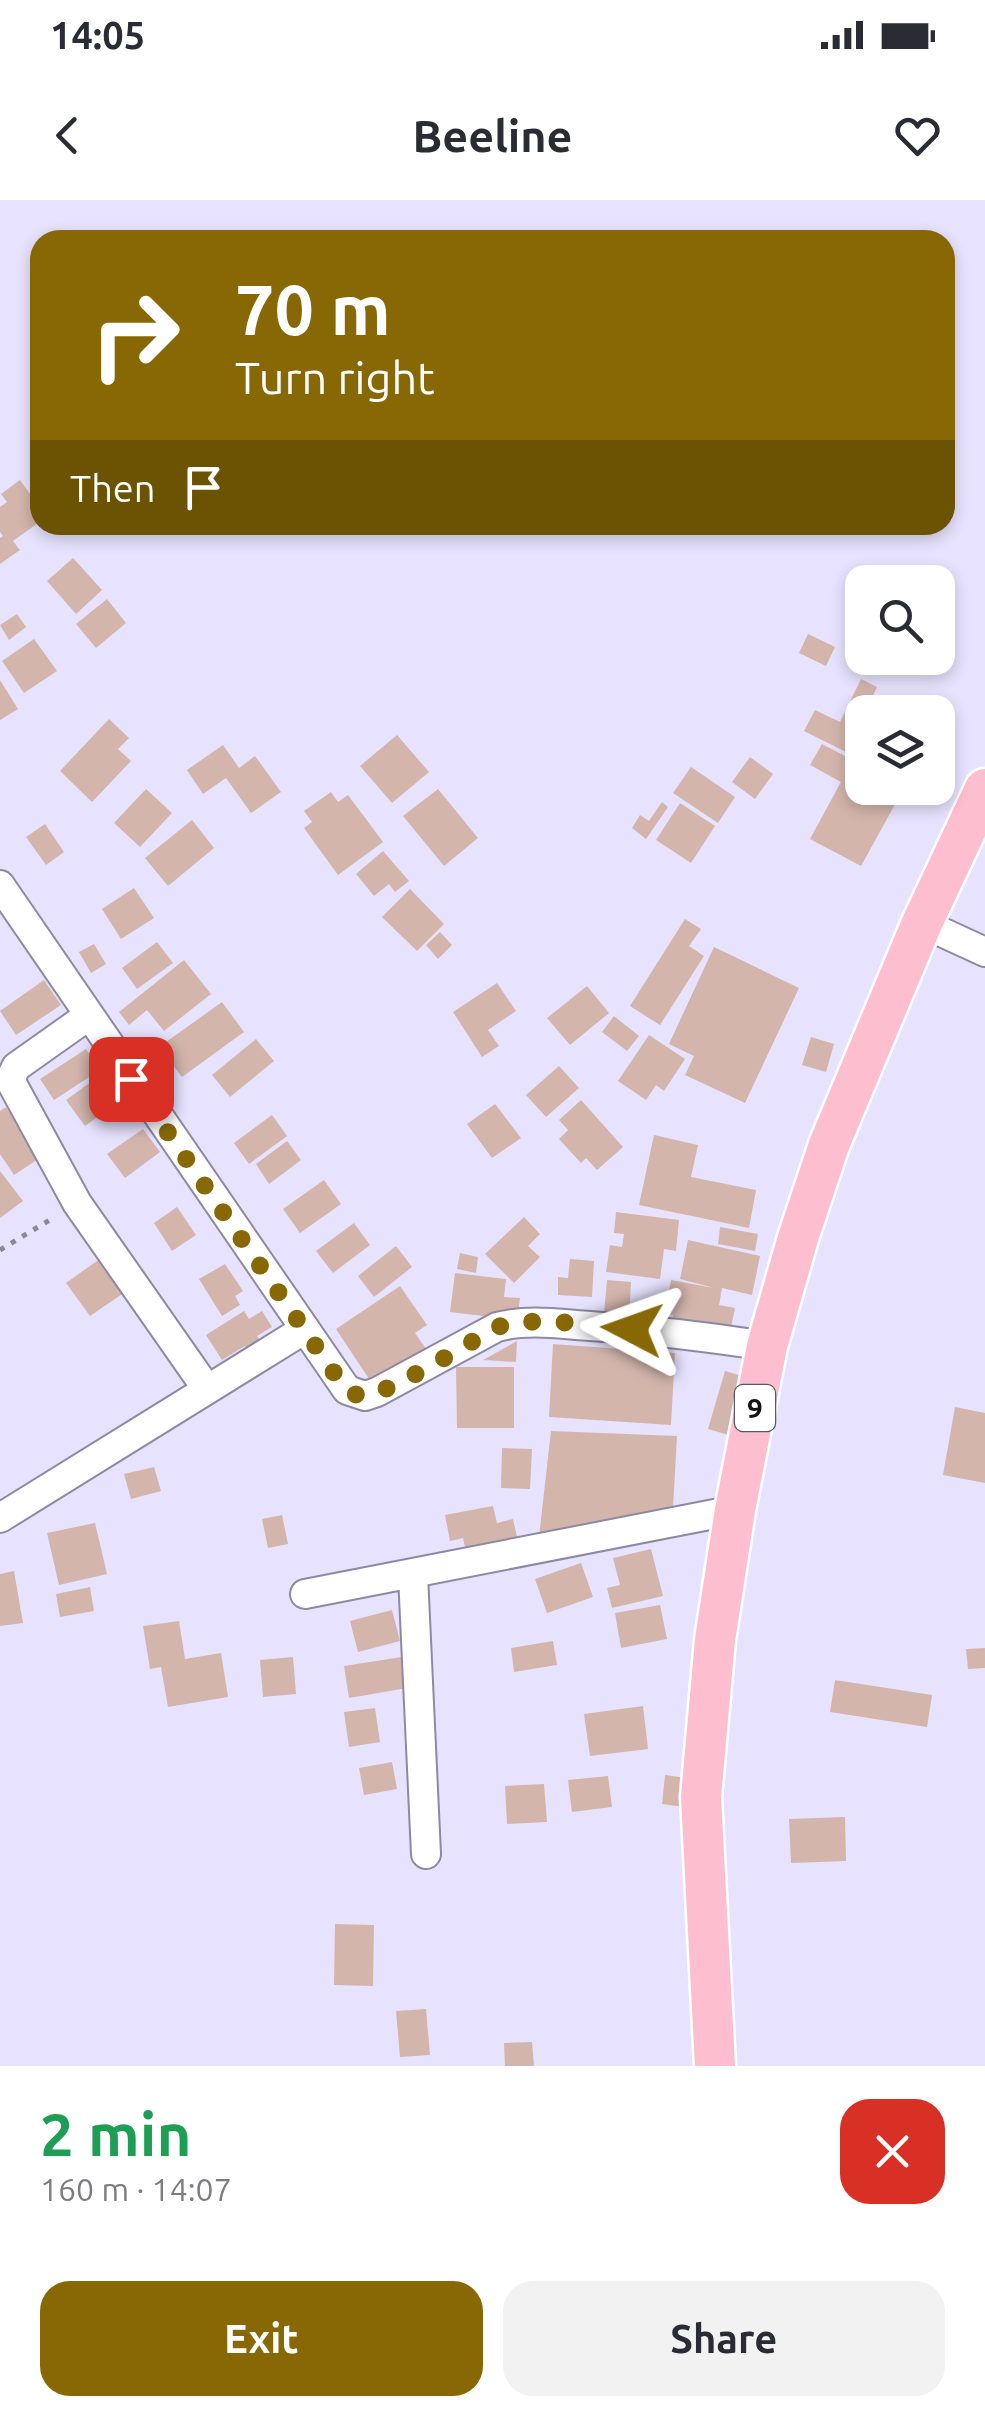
<!DOCTYPE html>
<meta charset="utf-8">
<style>
:root{--surface:#fff;--page:#f2f2f3;--text:#2b2b33;--muted:#7c7c81;--accent:#886805}
body{margin:0;font-family:Ubuntu,sans-serif;background:var(--page);color:var(--text);height:100vh;display:flex;flex-direction:column;font-size:38px;white-space:nowrap}
*{box-sizing:border-box;margin:0}
p{font-size:32px;color:var(--muted)}
.icon{flex:none;width:55px;height:55px;fill:none;stroke:currentColor;stroke-width:2;stroke-linecap:round;stroke-linejoin:round}
.map{position:relative;height:1866px;overflow:hidden}
.drawer{display:flex;flex-direction:column;background:var(--surface);flex:1}
.drawer>*{flex:none}
.banner{position:absolute;left:30px;top:30px;width:925px;height:305px;border-radius:30px;box-shadow:0 5px 15px #0003;background:#886805;color:#fff;overflow:hidden}
.buttons{position:absolute;left:845px;top:365px;display:grid;gap:20px}
.buttons a{display:grid;place-items:center;width:110px;height:110px;border-radius:20px;background:var(--surface);box-shadow:0 5px 15px #0003;font-size:50px}
.pin{position:absolute;display:grid;place-items:center;width:85px;height:85px;color:#fff;margin:-42px;border-radius:20px;box-shadow:0 5px 15px #0006}
.me{position:absolute;width:110px;margin:-55px;rotate:274deg;stroke-linejoin:round;filter:drop-shadow(0 0 8px #0008)}
.turn{display:flex;align-items:center;gap:35px;height:210px;padding:0 40px;font-size:45px}
.turn .icon{width:130px;height:130px;stroke-width:2.5}
.turn b{display:block;font-size:70px;line-height:85px}
.then{display:flex;align-items:center;height:95px;padding:0 40px;background:#0003;gap:20px;font-size:38px}
.round{display:grid;place-items:center;flex:none;width:105px;height:105px;border-radius:30px;background:var(--page)}
.summary{display:flex;align-items:center;justify-content:space-between;height:170px;padding:0 40px}
h1{font-size:60px;font-weight:700;line-height:75px;color:#1e9e55}
.primary-button{display:flex;gap:20px;margin-top:auto;padding:20px 40px}
.primary-button a{flex:1;height:115px;border-radius:30px;background:var(--accent);color:#fff;font-size:40px;font-weight:700;line-height:115px;text-align:center}
.primary-button a+a{background:var(--page);color:var(--text)}
.status{display:flex;justify-content:space-between;align-items:center;height:70px;padding:0 50px;background:var(--surface);direction:ltr}
.status svg{height:28px;fill:currentColor}
header{display:flex;justify-content:space-between;align-items:center;height:130px;padding:0 40px;background:var(--surface);font-size:45px;font-weight:700}
.map>svg:first-child{display:block}
.building{fill:#d3b5ac}
.lines{fill:none;stroke-linecap:round;stroke-linejoin:round}
.minor-casing{stroke:#8d89a2;stroke-width:32}
.highway-casing{stroke:#fff;stroke-width:45}
.path{stroke:#8a879a;stroke-width:5;stroke-dasharray:5 8;stroke-linecap:butt}
.minor{stroke:#fff;stroke-width:28}
.highway{stroke:#fdbfd0;stroke-width:40}
.route{stroke:#886805;stroke-width:18;stroke-dasharray:0 32.4}
.labels{text-anchor:middle;stroke-width:9;stroke-linejoin:round;paint-order:stroke}
.shield{fill:#fff;stroke:#5a585f;stroke-width:2.5}
.shield-label{font-size:28px;font-weight:bold;fill:#13111a}
</style>
<div class="status"><b>14:05</b><svg viewBox="0 0 49 12"><path d="M0 12V9h3v3zM5 12V6h3v6zM10 12V3h3v9zM15 12V0h3v12zM26 1h20v11H26zM47 4h2v5h-2z"/></svg></div>
<header><svg class="icon" aria-label="back" viewBox="0 0 24 24"><path d="M15 5l-7 7 7 7"/></svg>Beeline<svg class="icon" aria-label="heart" viewBox="0 0 24 24"><path d="M12 20l-8-8c-3-5 5-10 8-4 3-6 11-1 8 4z"/></svg></header>
<div class="map">
<svg width="985" height="1866" viewBox="0 0 985 1866">
<rect width="100%" height="100%" fill="#e7e3fe"/>
<!-- building -->
<g class="building">
<polygon points="20,280 40,308 40,325 52,325 44,331 38,323 13,341 20,350 0,364 0,338 3,336 0,332 0,307 7,302 1,294"/>
<polygon points="73,358 102,390 76,414 47,381"/>
<polygon points="107,399 126,423 96,448 76,424"/>
<polygon points="17,414 26,427 9,440 0,425"/>
<polygon points="808,434 835,447 826,466 799,453"/>
<polygon points="34,439 57,471 24,493 2,461"/>
<polygon points="861,479 877,487 869,504 885,512 862,512 862,560 804,531 815,510 840,522"/>
<polygon points="0,480 18,509 0,520"/>
<polygon points="109,519 129,538 118,549 131,561 92,602 60,571"/>
<polygon points="397,535 429,572 392,603 360,566"/>
<polygon points="822,544 862,565 862,588 904,588 861,666 810,639 841,582 810,565"/>
<polygon points="223,545 239,568 255,556 281,592 251,613 226,578 203,594 187,570"/>
<polygon points="750,557 773,574 755,599 732,582"/>
<polygon points="691,567 735,597 718,623 673,593"/>
<polygon points="146,589 172,613 140,647 114,623"/>
<polygon points="438,589 478,638 444,666 403,616"/>
<polygon points="331,592 338,602 348,595 383,642 338,675 304,628 312,622 304,611"/>
<polygon points="662,602 668,607 646,639 632,628 640,615 649,621"/>
<polygon points="680,603 715,626 691,663 656,640"/>
<polygon points="192,620 214,648 168,686 145,658"/>
<polygon points="45,624 64,652 46,665 26,637"/>
<polygon points="383,651 409,681 395,692 389,684 374,696 356,674"/>
<polygon points="134,688 154,718 121,739 102,709"/>
<polygon points="410,689 444,724 417,751 382,717"/>
<polygon points="685,719 701,729 689,746 704,756 660,825 630,806"/>
<polygon points="440,732 452,745 438,759 426,745"/>
<polygon points="157,742 173,763 137,789 122,768"/>
<polygon points="94,744 106,764 91,773 79,752"/>
<polygon points="714,747 799,788 745,903 685,875 694,856 669,844"/>
<polygon points="184,760 211,794 164,831 147,810 129,825 119,812"/>
<polygon points="44,780 61,805 16,835 0,811"/>
<polygon points="497,783 516,811 488,830 499,846 482,857 453,812"/>
<polygon points="587,786 609,813 570,845 547,818"/>
<polygon points="222,802 244,832 182,877 159,847"/>
<polygon points="614,816 639,836 627,851 602,832"/>
<polygon points="649,835 685,859 664,891 656,885 646,900 618,881"/>
<polygon points="811,837 834,844 826,872 802,865"/>
<polygon points="256,839 274,861 230,897 212,875"/>
<polygon points="86,849 100,870 54,900 40,879"/>
<polygon points="559,866 579,888 546,917 526,895"/>
<polygon points="102,874 121,900 85,926 66,900"/>
<polygon points="581,900 623,947 597,970 586,958 581,963 559,939 568,930 559,920"/>
<polygon points="495,904 521,938 492,958 467,924"/>
<polygon points="6,907 40,958 14,975 0,954 0,911"/>
<polygon points="272,915 287,936 249,964 234,943"/>
<polygon points="143,929 160,952 125,978 107,954"/>
<polygon points="654,935 698,945 691,977 756,990 749,1028 639,1005"/>
<polygon points="287,941 301,960 269,984 256,964"/>
<polygon points="0,971 23,1001 0,1018"/>
<polygon points="324,980 341,1004 300,1033 283,1009"/>
<polygon points="177,1007 196,1035 172,1051 154,1023"/>
<polygon points="616,1012 679,1020 676,1051 664,1049 660,1079 606,1072 610,1045 622,1047 624,1034 614,1033"/>
<polygon points="524,1017 540,1034 528,1046 540,1057 514,1083 485,1054"/>
<polygon points="354,1023 370,1045 333,1073 316,1051"/>
<polygon points="720,1027 758,1034 755,1051 718,1044"/>
<polygon points="688,1040 760,1056 752,1095 722,1088 719,1105 735,1108 730,1132 672,1122 673,1115 665,1113 671,1080 714,1088 680,1079"/>
<polygon points="396,1046 412,1067 374,1097 358,1076"/>
<polygon points="460,1053 478,1057 476,1073 457,1069"/>
<polygon points="104,1056 128,1090 90,1116 66,1083"/>
<polygon points="570,1059 594,1061 592,1097 558,1095 558,1077 568,1078"/>
<polygon points="225,1064 243,1091 235,1096 240,1105 222,1116 199,1079"/>
<polygon points="455,1073 506,1079 504,1097 520,1098 517,1120 450,1112"/>
<polygon points="607,1080 631,1082 629,1116 604,1114"/>
<polygon points="400,1086 427,1125 415,1133 426,1149 373,1185 336,1129"/>
<polygon points="244,1111 249,1119 262,1111 272,1127 257,1136 264,1146 251,1155 245,1146 222,1160 206,1135"/>
<polygon points="517,1141 516,1162 483,1160"/>
<polygon points="553,1144 675,1153 671,1225 549,1217"/>
<polygon points="456,1167 514,1167 514,1228 457,1228"/>
<polygon points="725,1171 749,1178 732,1236 708,1229"/>
<polygon points="955,1207 985,1213 985,1283 943,1275"/>
<polygon points="551,1231 677,1236 673,1308 539,1337"/>
<polygon points="502,1248 532,1249 530,1289 501,1288"/>
<polygon points="154,1267 161,1291 131,1299 124,1274"/>
<polygon points="493,1306 497,1323 513,1319 519,1346 467,1357 463,1338 450,1341 445,1315"/>
<polygon points="282,1315 288,1344 268,1348 262,1319"/>
<polygon points="95,1323 107,1374 59,1385 47,1333"/>
<polygon points="651,1349 663,1396 612,1408 607,1388 620,1385 613,1358"/>
<polygon points="581,1363 593,1397 547,1413 535,1379"/>
<polygon points="14,1371 23,1423 0,1426 0,1374"/>
<polygon points="90,1387 94,1411 60,1417 56,1394"/>
<polygon points="660,1405 667,1439 621,1448 615,1413"/>
<polygon points="392,1410 400,1441 358,1452 350,1421"/>
<polygon points="179,1421 185,1459 221,1453 228,1497 168,1507 161,1467 150,1469 143,1426"/>
<polygon points="553,1441 557,1465 514,1472 511,1448"/>
<polygon points="985,1448 985,1468 968,1469 966,1449"/>
<polygon points="408,1456 413,1487 349,1498 344,1466"/>
<polygon points="293,1457 296,1494 263,1497 260,1460"/>
<polygon points="835,1480 932,1495 927,1527 830,1512"/>
<polygon points="643,1506 648,1549 590,1556 584,1514"/>
<polygon points="375,1508 380,1542 349,1547 344,1512"/>
<polygon points="392,1562 397,1589 364,1595 359,1568"/>
<polygon points="665,1575 687,1578 684,1607 662,1604"/>
<polygon points="608,1576 612,1607 572,1612 568,1580"/>
<polygon points="544,1584 547,1622 507,1624 505,1586"/>
<polygon points="845,1617 846,1661 791,1663 789,1619"/>
<polygon points="335,1724 374,1725 373,1786 334,1785"/>
<polygon points="426,1809 430,1855 400,1857 396,1811"/>
<polygon points="532,1842 534,1866 505,1866 504,1843"/>
</g>
<g class="lines">
<!-- minor casing -->
<g class="minor-casing">
<g id="minor">
<path d="M0,685L347,1190L365,1196L377,1192L497,1127C527,1119 560,1124 590,1126C649,1130 708,1137 767,1146"/>
<polyline points="922,723 985,752"/>
<polyline points="88,816 16,867 10,880 77,1003 207,1189"/>
<polyline points="0,1318 305,1129"/>
<polyline points="413,1375 426,1654"/>
<polyline points="305,1394 735,1310"/>
</g>
</g>
<!-- highway casing -->
<g class="highway-casing">
<polyline id="highway" points="715,1866 701,1597 715,1440 735,1310 767,1146 798,1038 829,945 922,723 985,589"/>
</g>
<!-- path -->
<polyline class="path" points="0,1050 53,1018"/>
<!-- minor -->
<use href="#minor" class="minor"/>
<!-- highway -->
<use href="#highway" class="highway"/>
</g>
<g class="lines">
<!-- route -->
<path class="route" d="M131,879L346,1190C351,1192 356,1195 361,1196C382,1198 474,1140 497,1127C539,1115 589,1126 632,1129"/>
</g>
<g class="labels">
<!-- shield labels -->
<rect class="shield" x="735" y="1185" width="40" height="46" rx="8"/>
<g class="shield-label">
<text x="755" y="1218">9</text>
</g>
</g>
</svg>
<div class="buttons">
<a><svg class="icon" aria-label="search" viewBox="0 0 24 24"><circle cx="10" cy="10" r="6"/><path d="M15 15l6 6"/></svg></a>
<a><svg class="icon" aria-label="layers" viewBox="0 0 24 24"><path d="M12 4l9 5-9 5-9-5zM3 14l9 5 9-5"/></svg></a>
</div>
<div class="pin" style="left:131px;top:879px;background:#d93025"><svg class="icon" aria-label="arrive" viewBox="0 0 24 24"><path d="M6 21V4h12l-3 4 3 4H6"/></svg></div>
<svg class="me" style="left:632px;top:1129px" viewBox="-20 -20 40 40"><path d="M0-17L14 15 0 8-14 15z" fill="#886805" stroke="#fff" stroke-width="4"/></svg>
<div class="banner">
<div class="turn"><svg class="icon" aria-label="right" viewBox="0 0 24 24"><path d="M7 20v-9h11M14 6l5 5-5 5"/></svg><div><b>70 m</b>Turn right</div></div>
<div class="then">Then<svg class="icon" aria-label="arrive" viewBox="0 0 24 24"><path d="M6 21V4h12l-3 4 3 4H6"/></svg></div>
</div>
</div>
<section class="drawer">
<div class="summary"><div><h1>2 min</h1><p>160 m · 14:07</p></div><a class="round" style="background:#d93025;color:#fff"><svg class="icon" aria-label="close" viewBox="0 0 24 24"><path d="M6 6l12 12M18 6L6 18"/></svg></a></div>
<div class="primary-button"><a>Exit</a><a>Share</a></div>
</section>
